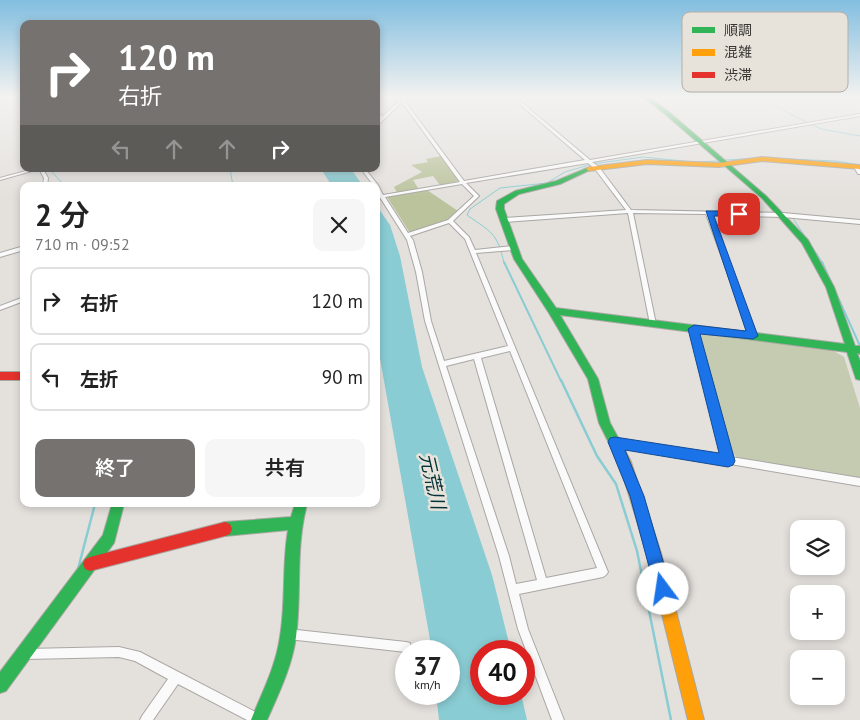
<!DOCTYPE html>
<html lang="ja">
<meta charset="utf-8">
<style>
:root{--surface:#fff;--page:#f6f6f6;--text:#222;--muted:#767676;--line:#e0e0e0;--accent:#75726f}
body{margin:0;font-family:"PT Sans","Noto Sans JP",sans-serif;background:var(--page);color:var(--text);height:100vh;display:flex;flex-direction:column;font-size:19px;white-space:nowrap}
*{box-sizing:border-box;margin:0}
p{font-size:16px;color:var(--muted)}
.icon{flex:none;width:28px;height:28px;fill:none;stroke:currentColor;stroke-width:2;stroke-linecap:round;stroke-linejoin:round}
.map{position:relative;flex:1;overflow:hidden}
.side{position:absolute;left:20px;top:182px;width:360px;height:325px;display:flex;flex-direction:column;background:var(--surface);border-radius:10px;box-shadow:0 2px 8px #0003}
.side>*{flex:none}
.banner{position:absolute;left:20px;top:20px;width:360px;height:152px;border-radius:10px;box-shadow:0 2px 8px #0003;background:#75726f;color:#fff;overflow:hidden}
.fabs{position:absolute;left:790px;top:520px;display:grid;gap:10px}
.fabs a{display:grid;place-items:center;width:55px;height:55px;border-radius:10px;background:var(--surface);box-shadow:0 2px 8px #0003;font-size:25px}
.speed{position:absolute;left:395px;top:640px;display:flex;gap:10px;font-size:25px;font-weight:700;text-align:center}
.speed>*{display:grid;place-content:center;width:65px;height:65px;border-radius:50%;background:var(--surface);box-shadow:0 2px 8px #0003;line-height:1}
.speed small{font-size:12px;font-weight:400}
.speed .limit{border:8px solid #d22;background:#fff;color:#111}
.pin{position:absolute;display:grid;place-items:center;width:42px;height:42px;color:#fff;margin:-21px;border-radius:10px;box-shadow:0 2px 8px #0006}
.me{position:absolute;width:55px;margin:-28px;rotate:346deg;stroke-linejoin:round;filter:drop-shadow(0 0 4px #0008)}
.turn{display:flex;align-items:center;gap:18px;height:105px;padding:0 15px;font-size:22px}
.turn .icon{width:65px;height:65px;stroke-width:2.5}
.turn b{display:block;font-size:35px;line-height:42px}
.lanes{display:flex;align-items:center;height:48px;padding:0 15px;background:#0003;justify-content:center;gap:25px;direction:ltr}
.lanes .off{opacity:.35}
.round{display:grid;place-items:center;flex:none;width:52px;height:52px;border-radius:10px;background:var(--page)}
.summary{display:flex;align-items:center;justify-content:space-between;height:85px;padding:0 15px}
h1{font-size:30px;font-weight:600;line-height:38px}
.cta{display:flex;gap:10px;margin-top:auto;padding:10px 15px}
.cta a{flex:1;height:58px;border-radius:10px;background:var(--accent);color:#fff;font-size:20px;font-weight:600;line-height:58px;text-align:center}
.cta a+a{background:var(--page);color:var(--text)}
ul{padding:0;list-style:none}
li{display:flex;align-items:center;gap:15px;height:68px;margin:0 10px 8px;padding:0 5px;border:2px solid var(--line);border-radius:10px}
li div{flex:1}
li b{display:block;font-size:19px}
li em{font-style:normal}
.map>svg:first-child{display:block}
.green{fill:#c5cbb1}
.forest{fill:#bbc39d}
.water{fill:#8accd3}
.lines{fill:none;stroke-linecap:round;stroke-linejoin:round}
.stream-far2{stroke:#8accd3;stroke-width:1}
.stream-far1{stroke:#8accd3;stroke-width:2}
.stream{stroke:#8accd3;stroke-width:2.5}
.street-casing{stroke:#a9a7a4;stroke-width:2}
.fast-casing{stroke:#a9a7a4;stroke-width:2}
.slow-casing{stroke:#a9a7a4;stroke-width:2}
.jam-casing{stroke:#a9a7a4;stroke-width:2}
.street{fill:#fbfafa;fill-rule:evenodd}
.fast{fill:#30b455;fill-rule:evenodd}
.slow{fill:#ff9f0a;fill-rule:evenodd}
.jam{fill:#e5322d;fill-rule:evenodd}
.route{fill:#1a73e8;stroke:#114b97}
.labels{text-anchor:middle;stroke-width:5;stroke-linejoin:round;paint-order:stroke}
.near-water-label{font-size:19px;font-style:italic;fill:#023339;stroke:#e7e2da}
.key{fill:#e7e2da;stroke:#b3afa8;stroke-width:1}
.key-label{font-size:14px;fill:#393734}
</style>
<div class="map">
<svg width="860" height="720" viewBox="0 0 860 720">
<rect width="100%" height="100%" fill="#e4e1dd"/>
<!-- green -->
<polygon class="green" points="704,333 832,350 844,357 860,408 860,479 739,459 731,452 700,336"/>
<!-- forest -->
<polygon class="forest" points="441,156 460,181 440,185 433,176 413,180 418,188 427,190 458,211 447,221 410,233 387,197 398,195 394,187 422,172 411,165 428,162 426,159"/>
<!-- water -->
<g class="water">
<polygon points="321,169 351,169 363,186 332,186"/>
<polygon points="376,205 390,225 400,256 422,367 492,575 511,651 481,651 481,694 521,694 527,720 439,720 436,694 449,694 449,651 432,651 376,336"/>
</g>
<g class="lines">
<!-- stream-far2 -->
<g class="stream-far2">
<polyline points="754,96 821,129 860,136"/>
<polyline points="725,160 760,158 836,161 860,165"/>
<polyline points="49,169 65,186"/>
<polyline points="230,169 233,186"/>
<polyline points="794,220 823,263"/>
<path d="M504,263C497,232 492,233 467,215L470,209L500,188L547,183L565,172L592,164L643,157L693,162L720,161"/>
</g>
<!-- stream-far1 -->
<g class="stream-far1">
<polyline points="504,262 561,381"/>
<polyline points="822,262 860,346"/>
</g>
<!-- stream -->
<g class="stream">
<polyline points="561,380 597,456 616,484 637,551 671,720"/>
<polyline points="78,569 95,504"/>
</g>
<!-- street casing -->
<g class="street-casing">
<g id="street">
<path d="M404,96H408L404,100L464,181L585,160L510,96H514L590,160L860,114V116L592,162L599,167L631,210L783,213L860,220V224L783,217L711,215L756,335L753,337L750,335L706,214L633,213L656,324L653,326L650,324L628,213L503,222L500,220L503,218L626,210L595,169L588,163L466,183L479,196L453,221L469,237L475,250L513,246L516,248L513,250L476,253L608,572L606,575L603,577L519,594L528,629L564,720H552L518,629L499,556L425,321L416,272L407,240L376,191V186H374L361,169H365L378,185L383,195L460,182L402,102L376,127V124L380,120L376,114V109L382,117ZM462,184L474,196L448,220L408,233L385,197ZM449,223L465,239L508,346L444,361L431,321L422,272L413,240L410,236ZM510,351L597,568L546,578L481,358ZM474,359L537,580L516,584L509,556L446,366Z"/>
<polygon points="854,166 858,166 860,170 860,174 858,174 854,167"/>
<polygon points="33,169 43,169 48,178 47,186 43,186 44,178 39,169 0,180 0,178"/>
<polygon points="24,246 24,250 0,257 0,253"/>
<polygon points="24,297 24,301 0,310 0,306"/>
<polygon points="692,327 694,327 697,329 731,457 860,478 860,486 612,444 611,442 612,440 615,439 723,456 691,329"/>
<polygon points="288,629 406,642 410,643 411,647 410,651 406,652 288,639 284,638 283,634 284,630"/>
<polygon points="119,647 140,652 263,716 265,720 247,720 178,684 153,720 140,720 142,716 168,679 135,661 119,657 26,659 22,658 21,654 22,650 26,649"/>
</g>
</g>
<!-- fast casing -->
<g class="fast-casing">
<g id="fast">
<polygon points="642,96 647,96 669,112 766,196 808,240 834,287 855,346 860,346 860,354 857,353 860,361 860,380 856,379 847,352 560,315 598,379 610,423 622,445 620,449 616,450 612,449 599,423 588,379 549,313 514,259 496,209 497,201 515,191 556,181 587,168 592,169 560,184 519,194 504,204 504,209 522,259 556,308 845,344 826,287 802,243 762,198 665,114"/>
<polygon points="112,504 124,504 114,543 6,691 0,693 0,672 103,535"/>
<path d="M295,504H307C295,550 302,591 296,637C292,666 279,693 267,720H251C262,693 276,666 280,637C286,602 282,565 288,530L225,536L220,534L218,529L220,524L225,522L291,517Z"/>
</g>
</g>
<!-- slow casing -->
<g class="slow-casing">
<g id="slow">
<polygon points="762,157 860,165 860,169 762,161 719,167 647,164 589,171 586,169 589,167 647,160 719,163"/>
<polygon points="616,440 620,441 631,462 661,553 704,720 688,720 647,553 619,463 610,445 612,441"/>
</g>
</g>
<!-- jam casing -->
<g class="jam-casing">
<g id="jam">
<rect x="0" y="372" width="24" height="8"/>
<polygon points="225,522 230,524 232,529 230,534 225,536 90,571 85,569 83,564 85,559 90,557"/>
</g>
</g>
<!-- street -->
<use href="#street" class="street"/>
<!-- fast -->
<use href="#fast" class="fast"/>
<!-- slow -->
<use href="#slow" class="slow"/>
<!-- jam -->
<use href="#jam" class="jam"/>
</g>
<!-- sky -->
<linearGradient id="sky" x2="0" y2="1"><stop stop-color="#82bee0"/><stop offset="0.49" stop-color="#f3f2f0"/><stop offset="1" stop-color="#f3f2f0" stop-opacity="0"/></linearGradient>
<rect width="860" height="197" fill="url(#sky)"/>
<!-- route -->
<polygon class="route" points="706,211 739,211 743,214 739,216 714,216 758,336 753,339 700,334 735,461 733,465 728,467 625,450 644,496 671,589 669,595 663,597 658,595 655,589 630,496 608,442 610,438 615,437 719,453 688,329 694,325 746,331"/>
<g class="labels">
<!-- near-water labels -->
<g class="near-water-label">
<text transform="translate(433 481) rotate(77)" y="7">元荒川</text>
</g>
</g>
<!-- legend -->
<rect x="682" y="12" width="166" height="80" rx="8" class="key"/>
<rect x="692" y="27" width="23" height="6" fill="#30b455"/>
<rect x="692" y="49" width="23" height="7" fill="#ff9f0a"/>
<rect x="692" y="72" width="23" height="6" fill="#e5322d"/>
<g class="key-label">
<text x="724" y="35">順調</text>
<text x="724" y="57">混雑</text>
<text x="724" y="80">渋滞</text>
</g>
</svg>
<div class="fabs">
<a><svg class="icon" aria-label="layers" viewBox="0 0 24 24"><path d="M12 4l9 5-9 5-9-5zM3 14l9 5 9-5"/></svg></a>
<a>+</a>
<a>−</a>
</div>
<div class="speed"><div>37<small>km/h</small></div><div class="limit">40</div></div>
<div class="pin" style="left:739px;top:214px;background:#d93025"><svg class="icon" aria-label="arrive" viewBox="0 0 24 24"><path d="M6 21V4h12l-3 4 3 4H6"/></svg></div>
<svg class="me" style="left:663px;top:589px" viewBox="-20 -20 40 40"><circle r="19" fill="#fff"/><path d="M0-13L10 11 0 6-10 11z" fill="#1a73e8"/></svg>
<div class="banner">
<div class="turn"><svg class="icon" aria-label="right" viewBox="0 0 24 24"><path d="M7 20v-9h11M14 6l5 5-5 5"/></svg><div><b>120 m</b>右折</div></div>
<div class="lanes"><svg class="icon off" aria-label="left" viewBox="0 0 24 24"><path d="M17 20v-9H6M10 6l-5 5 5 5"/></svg><svg class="icon off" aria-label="ahead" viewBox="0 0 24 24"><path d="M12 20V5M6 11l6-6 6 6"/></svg><svg class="icon off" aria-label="ahead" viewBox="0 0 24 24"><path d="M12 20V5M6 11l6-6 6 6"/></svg><svg class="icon" aria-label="right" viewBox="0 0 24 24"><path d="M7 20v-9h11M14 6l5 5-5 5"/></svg></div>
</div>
<section class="side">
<div class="summary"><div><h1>2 分</h1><p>710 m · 09:52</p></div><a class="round"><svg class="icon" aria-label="close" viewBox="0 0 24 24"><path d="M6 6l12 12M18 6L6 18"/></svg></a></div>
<ul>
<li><svg class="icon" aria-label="right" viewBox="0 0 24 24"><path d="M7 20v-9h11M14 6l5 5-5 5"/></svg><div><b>右折</b></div><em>120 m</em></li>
<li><svg class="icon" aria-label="left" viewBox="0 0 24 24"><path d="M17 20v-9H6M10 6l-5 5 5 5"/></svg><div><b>左折</b></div><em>90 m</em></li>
</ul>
<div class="cta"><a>終了</a><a>共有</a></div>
</section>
</div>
